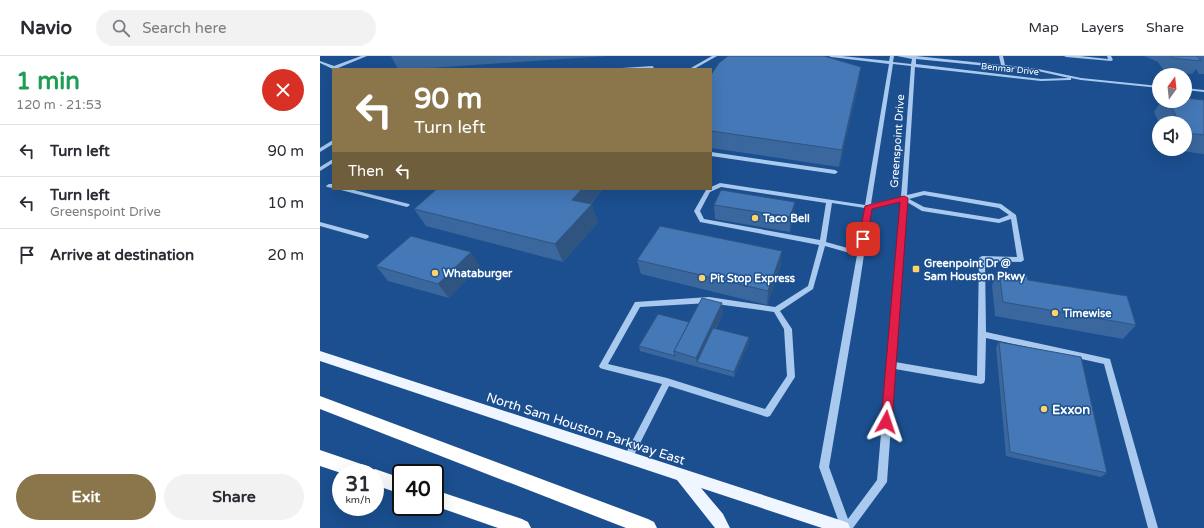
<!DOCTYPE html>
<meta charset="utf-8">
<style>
:root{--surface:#fff;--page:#f2f2f3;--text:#2b2b33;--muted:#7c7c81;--line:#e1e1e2;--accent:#8a764a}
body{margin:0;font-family:"Varela Round",sans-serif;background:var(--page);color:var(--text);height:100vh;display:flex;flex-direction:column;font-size:15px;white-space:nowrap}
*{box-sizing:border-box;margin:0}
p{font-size:13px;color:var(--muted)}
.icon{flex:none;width:22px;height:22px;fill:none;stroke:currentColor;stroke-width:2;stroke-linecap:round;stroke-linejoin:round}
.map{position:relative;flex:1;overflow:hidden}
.side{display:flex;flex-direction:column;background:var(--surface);width:320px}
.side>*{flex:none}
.banner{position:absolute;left:12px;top:12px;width:380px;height:122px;border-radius:0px;box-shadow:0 4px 16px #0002;background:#8a764a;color:#fff;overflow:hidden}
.needle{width:26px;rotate:15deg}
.fabs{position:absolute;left:832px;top:12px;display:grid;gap:8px}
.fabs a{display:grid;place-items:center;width:40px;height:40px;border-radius:50%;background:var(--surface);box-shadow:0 4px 16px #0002;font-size:20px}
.speed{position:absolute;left:12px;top:408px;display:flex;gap:8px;font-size:20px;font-weight:700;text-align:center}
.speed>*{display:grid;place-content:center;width:52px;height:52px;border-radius:50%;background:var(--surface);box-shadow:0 4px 16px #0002;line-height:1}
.speed small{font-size:10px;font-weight:400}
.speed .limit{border:2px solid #111;border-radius:6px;background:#fff;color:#111}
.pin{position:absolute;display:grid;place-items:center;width:34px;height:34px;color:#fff;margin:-17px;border-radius:8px;box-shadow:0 2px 6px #0006}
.me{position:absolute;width:44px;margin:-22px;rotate:5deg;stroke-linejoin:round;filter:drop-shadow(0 0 3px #0008)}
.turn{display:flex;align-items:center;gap:14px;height:84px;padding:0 16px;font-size:18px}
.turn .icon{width:52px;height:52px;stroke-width:2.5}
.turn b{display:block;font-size:28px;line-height:34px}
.then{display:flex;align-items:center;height:38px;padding:0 16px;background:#0003;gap:8px;font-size:15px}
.round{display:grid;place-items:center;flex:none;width:42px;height:42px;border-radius:21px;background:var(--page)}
.headline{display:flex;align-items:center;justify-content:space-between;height:68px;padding:0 16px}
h1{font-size:24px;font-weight:800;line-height:30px;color:#1e9e55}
.cta{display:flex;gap:8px;margin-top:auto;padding:8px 16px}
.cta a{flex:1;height:46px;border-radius:24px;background:var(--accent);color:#fff;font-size:16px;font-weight:800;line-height:46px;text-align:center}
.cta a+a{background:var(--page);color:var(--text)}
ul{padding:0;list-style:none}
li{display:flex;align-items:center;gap:12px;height:52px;padding:0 16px;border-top:1px solid var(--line)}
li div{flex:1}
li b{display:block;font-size:15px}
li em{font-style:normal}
header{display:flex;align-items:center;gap:24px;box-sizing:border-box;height:56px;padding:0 20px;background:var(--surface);border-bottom:1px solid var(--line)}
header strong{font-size:19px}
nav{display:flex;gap:22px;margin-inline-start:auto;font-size:14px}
.search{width:280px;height:36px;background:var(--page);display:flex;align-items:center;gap:10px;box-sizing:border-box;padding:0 14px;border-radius:22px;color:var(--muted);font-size:15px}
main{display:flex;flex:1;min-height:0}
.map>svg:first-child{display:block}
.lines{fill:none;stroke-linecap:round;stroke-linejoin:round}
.minor{fill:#a9c9ee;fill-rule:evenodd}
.major{fill:#f0f6ff;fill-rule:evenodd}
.highway{fill:#fff;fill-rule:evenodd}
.wall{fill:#3a679d}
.shaded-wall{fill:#305480}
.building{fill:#4478b7;stroke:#305480}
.route{fill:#e11d48;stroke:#92132f}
.poi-dot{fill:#ffd166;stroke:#1b4f8f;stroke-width:1.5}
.labels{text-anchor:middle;stroke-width:3;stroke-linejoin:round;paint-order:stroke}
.far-street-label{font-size:9px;fill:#fff;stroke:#1b4f8f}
.street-label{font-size:11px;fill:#fff;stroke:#1b4f8f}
.poi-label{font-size:11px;font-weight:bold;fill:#fff;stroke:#1b4f8f;text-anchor:start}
.near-poi-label{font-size:13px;font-weight:bold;fill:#fff;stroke:#1b4f8f;text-anchor:start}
.near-street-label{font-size:13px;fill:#fff;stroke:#1b4f8f}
</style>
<header>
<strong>Navio</strong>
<div class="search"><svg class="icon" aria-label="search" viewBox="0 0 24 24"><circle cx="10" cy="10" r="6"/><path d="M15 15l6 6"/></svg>Search here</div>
<nav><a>Map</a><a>Layers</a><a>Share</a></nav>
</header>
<main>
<section class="side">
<div class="headline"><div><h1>1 min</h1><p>120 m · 21:53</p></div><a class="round" style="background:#d93025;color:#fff"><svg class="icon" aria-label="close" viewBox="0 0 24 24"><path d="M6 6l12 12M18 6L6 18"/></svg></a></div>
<ul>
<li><svg class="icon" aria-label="left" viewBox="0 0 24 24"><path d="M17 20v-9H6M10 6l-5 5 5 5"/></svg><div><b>Turn left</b></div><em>90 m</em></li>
<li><svg class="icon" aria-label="left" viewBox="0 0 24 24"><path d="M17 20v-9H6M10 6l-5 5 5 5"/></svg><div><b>Turn left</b><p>Greenspoint Drive</p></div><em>10 m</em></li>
<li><svg class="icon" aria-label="arrive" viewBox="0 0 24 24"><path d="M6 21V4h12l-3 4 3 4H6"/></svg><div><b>Arrive at destination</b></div><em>20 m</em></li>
</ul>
<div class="cta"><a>Exit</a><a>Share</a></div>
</section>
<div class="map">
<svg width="884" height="472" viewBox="0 0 884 472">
<rect width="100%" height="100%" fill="#1b4f8f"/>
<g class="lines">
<!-- minor -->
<g class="minor">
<polygon points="41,0 47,0 18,12 19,13 13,13 0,7 0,5 14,10"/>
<polygon points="392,0 397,0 374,13 369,13"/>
<path d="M509,0H522L569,5L570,0H574L573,6L591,8L592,3L577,0H596L681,9L679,0H683L685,9L718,13L761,22L839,30V32L761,24L751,22V24H749L721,25L595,11L587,139L604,135L681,148L696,159L704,204L701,206L665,205L666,276L790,303L838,472H828L784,308L666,282L665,324L664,327L661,328L575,313L567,426L533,472H521L499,411L537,199L505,190L493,233L460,255L472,273L475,321L450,360L447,361L349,330L311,405L308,406L305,405L303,402L305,399L342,328L283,313L280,312L279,310L315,246L389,241L455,251L488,230L499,189L380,166L374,155L386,134L391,133V131L400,127L545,149L569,8L511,1ZM596,3L718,15L749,22L721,23L596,8ZM573,8L591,10L581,141L551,148ZM401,131L506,147L500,184L384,163L380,155L390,136ZM604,139L679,152L689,159L679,163L604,151L589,143ZM581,145L557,424L528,463L509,411L536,252L551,152ZM587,146L602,155L679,167L691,163L697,201L662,200L659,202L657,320L575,306ZM512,147L545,152L538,195L506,186ZM389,247L454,256L464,273L467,320L445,353L347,322L288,308L320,251Z"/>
<polygon points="744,0 760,0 788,3 787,0 791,0 793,4 791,5 746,1"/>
<polygon points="332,10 334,11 333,12 300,13 302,12"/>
<polygon points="865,32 884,34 884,36 865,34"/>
<polygon points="13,84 13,88 0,96 0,92"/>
<polygon points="391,96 515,114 518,116 515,118 391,100"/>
<polygon points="13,103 13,107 0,115 0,111"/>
<polygon points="9,128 13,128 13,132 7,131 6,130"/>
<polygon points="20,133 30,133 89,148 90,149 87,151 21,134"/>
<polygon points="0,166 48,179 49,181 46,183 0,170"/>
</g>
<!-- major -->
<polygon class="major" points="0,295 523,465 528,467 530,472 502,472 381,432 403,458 410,472 395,472 357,424 0,305"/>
<!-- highway -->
<g class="highway">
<polygon points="0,340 328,463 334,466 337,472 306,472 0,353"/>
<polygon points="0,394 44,409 50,411 51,415 55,413 81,422 81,438 55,429 55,417 21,417 0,410"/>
<polygon points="115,434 202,463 208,466 211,472 178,472 115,450"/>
</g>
</g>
<!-- wall -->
<g class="wall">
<polygon points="71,0 288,0 94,13 78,13"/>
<polygon points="824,0 884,0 884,18 879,18 876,13 872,18 844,15 838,6"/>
<polygon points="391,19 539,27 519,111 391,92"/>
<polygon points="884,44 884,98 853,94 853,93 865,93 865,67 839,67 834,56 841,45 865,45"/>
<polygon points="117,133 283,133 271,148 278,166 243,206 106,170 94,153"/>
<polygon points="394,149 474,160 470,176 395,163"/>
<polygon points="317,204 461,209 447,249 321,218"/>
<polygon points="56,210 160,210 129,242 68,225"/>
<polygon points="679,215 708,224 816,269 803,283 675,260 672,229"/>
<polygon points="403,257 396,273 429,281 429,286 414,321 320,295 319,290 369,266"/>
<polygon points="679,286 787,417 781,421 686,400 676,291"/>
</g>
<!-- shaded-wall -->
<g class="shaded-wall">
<polygon points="541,11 539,27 519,111 522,94"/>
<polygon points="262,133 283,133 258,162 252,144"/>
<polygon points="475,146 474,160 470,176 470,161"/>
<polygon points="272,148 278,166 243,206 235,188"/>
<polygon points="462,195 461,209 447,249 448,235"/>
<polygon points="151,196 160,210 129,242 118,228"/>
<polygon points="402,247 403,257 380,307 377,306 378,311 376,302"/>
<polygon points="429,281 429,286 414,321 414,316"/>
</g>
<!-- building -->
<g class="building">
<polygon points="408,0 504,0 541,11 522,94 391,75 391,19 399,7"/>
<polygon points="851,0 877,0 881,5 852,2"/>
<polygon points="865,42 884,44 884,79 866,77 865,67 860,67 848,45 865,45"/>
<polygon points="117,133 262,133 252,144 272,148 235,188 94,153"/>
<polygon points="401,134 475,146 470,161 394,149"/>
<polygon points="340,170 462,195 448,235 317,204"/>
<polygon points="91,180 151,196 118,228 56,210"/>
<polygon points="679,215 707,220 708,224 807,240 816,269 683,246"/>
<polygon points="382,242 402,247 376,302 354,295"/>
<polygon points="338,258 369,266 354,295 355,300 319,290"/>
<polygon points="393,272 429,281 414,316 377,306"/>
<polygon points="679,286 761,301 787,417 690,396"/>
</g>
<!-- route -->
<polygon class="route" points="584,140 588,142 572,366 570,369 566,371 563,369 561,366 580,146 552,153 547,183 543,185 539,183 545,150"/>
<!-- markers -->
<g class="poi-dot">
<circle cx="435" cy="162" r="4"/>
<rect x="592" y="209" width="8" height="8" rx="2"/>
<circle cx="115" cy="217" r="4"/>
<circle cx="382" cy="222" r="4"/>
<circle cx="735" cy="257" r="4"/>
<circle cx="724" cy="353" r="4"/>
</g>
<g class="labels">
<!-- far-street labels -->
<g class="far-street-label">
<text transform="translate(690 13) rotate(6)" y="3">Benmar Drive</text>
</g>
<!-- street labels -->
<g class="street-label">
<text transform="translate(577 85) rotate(-86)" y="4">Greenspoint Drive</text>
</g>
<!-- poi labels -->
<g class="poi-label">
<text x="443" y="166">Taco Bell</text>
<text x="604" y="211">Greenpoint Dr @<tspan x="604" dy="13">Sam Houston Pkwy</tspan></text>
<text x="123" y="221">Whataburger</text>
<text x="390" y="226">Pit Stop Express</text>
<text x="743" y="261">Timewise</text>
</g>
<!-- near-poi labels -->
<g class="near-poi-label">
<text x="732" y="358">Exxon</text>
</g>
<!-- near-street labels -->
<g class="near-street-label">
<text transform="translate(266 372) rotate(18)" y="5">North Sam Houston Parkway East</text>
</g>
</g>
</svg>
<div class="fabs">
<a><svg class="needle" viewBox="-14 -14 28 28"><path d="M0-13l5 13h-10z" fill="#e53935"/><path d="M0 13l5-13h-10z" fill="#7c7c81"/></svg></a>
<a><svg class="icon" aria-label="sound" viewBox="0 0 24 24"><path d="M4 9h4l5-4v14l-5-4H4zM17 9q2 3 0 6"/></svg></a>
</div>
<div class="speed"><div>31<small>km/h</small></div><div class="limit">40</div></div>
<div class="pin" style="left:543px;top:183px;background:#d93025"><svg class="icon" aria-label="arrive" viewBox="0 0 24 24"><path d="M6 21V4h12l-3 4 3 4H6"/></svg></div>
<svg class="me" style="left:566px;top:366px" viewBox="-20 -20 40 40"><path d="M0-17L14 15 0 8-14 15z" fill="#e11d48" stroke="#fff" stroke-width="4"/></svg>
<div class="banner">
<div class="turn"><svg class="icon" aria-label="left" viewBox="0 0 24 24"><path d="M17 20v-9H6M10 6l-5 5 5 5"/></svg><div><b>90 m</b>Turn left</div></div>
<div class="then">Then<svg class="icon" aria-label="left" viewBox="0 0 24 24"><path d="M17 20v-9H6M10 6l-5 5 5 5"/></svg></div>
</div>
</div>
</main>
